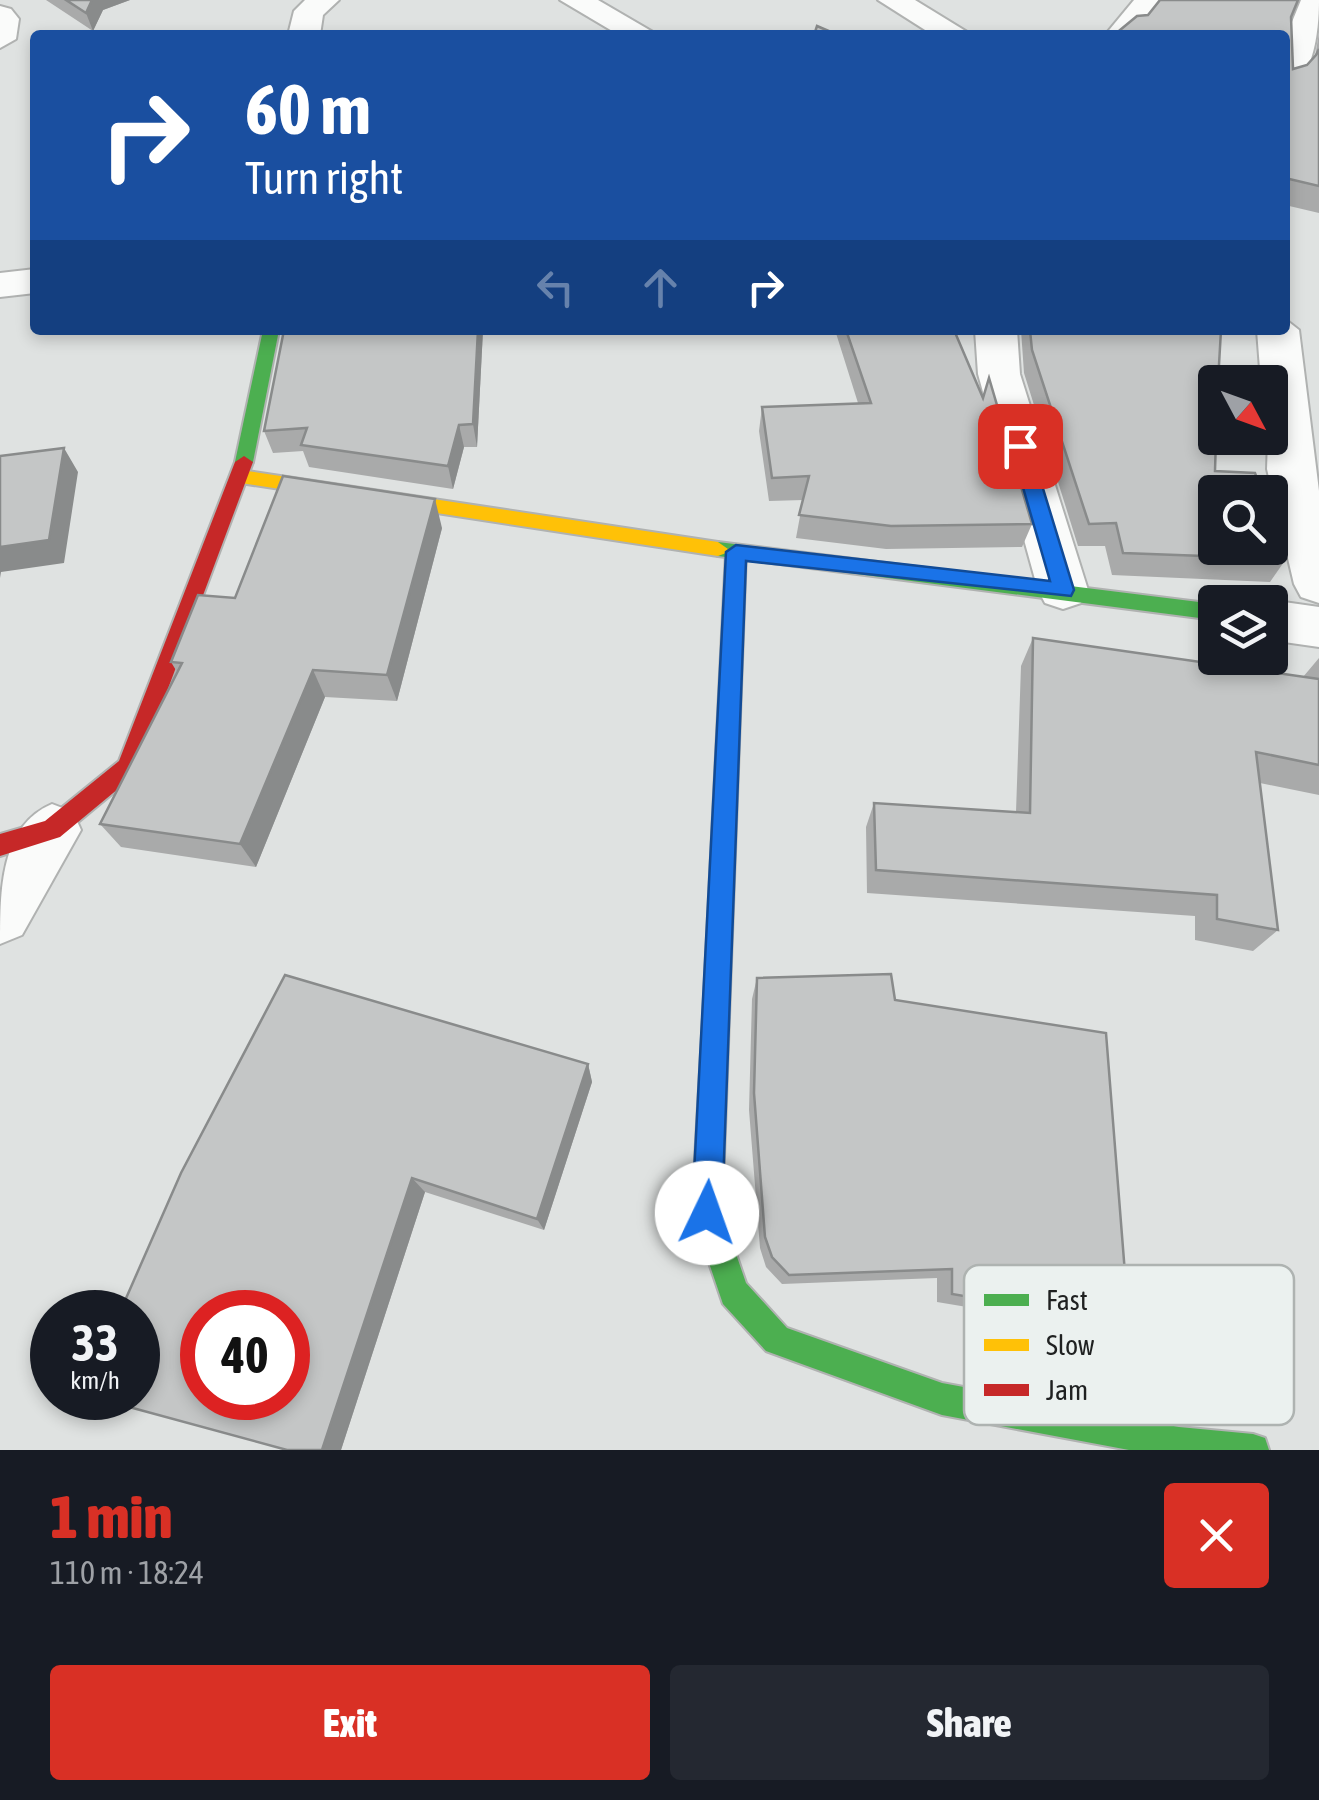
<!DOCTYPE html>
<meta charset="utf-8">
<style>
:root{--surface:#171b24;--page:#242831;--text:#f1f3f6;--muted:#9ea1a6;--accent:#d93025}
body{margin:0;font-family:"Asap Condensed",sans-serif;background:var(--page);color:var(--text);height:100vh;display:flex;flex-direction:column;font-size:38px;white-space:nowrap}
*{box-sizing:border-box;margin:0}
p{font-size:32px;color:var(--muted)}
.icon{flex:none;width:55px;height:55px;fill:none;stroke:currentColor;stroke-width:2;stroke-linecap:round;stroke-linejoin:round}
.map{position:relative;height:1450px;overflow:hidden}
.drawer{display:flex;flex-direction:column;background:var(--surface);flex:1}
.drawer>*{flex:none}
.hud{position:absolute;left:30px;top:30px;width:1260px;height:305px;border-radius:10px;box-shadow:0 5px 15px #0003;background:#1a4fa0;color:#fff;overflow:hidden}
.needle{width:65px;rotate:131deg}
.controls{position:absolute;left:1198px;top:365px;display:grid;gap:20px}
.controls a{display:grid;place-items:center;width:90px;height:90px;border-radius:10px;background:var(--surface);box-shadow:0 5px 15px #0003;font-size:50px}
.speed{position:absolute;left:30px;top:1290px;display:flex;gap:20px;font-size:50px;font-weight:700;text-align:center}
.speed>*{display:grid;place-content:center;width:130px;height:130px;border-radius:50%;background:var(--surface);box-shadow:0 5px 15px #0003;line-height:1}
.speed small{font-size:25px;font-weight:400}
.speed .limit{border:15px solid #d22;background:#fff;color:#111}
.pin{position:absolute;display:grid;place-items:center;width:85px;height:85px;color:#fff;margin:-42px;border-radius:20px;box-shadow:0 5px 15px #0006}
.me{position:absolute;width:110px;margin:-55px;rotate:3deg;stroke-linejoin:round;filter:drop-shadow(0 0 8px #0008)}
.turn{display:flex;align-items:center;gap:35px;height:210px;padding:0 50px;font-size:45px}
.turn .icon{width:130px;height:130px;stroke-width:2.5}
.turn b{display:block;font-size:70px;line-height:85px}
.lanes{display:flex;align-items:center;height:95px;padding:0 50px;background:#0003;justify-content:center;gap:50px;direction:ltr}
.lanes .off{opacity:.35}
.round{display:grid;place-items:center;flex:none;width:105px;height:105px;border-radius:10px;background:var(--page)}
.head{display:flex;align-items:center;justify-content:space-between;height:170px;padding:0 50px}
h1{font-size:60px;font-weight:800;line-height:75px;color:var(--accent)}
.cta{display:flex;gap:20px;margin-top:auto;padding:20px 50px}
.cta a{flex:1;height:115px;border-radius:10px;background:var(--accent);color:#fff;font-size:40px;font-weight:800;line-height:115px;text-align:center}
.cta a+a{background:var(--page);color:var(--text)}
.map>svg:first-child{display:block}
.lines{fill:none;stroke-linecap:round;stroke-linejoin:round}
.street-casing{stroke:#b0b2b1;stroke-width:4}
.fast-casing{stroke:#b0b2b1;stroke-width:4}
.slow-casing{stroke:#b0b2b1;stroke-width:4}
.jam-casing{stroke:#b0b2b1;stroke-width:4}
.street{fill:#fafbfa;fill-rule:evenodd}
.fast{fill:#4caf50;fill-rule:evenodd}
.slow{fill:#ffc107;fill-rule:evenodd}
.jam{fill:#c62828;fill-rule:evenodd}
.wall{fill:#a9aaaa}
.shaded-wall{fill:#898b8b}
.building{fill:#c4c6c6;stroke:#898b8b;stroke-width:2.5;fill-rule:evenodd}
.route{fill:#1a73e8;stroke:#114b97;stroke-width:2.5}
.key{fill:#ebf1ef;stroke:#aeb3b1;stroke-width:2.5}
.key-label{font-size:28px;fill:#1f2121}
</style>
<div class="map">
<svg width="1319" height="1450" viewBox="0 0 1319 1450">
<rect width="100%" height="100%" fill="#dfe2e1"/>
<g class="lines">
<!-- street casing -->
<g class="street-casing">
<g id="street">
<polygon points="305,0 339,0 323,15 320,35 288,35 294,11"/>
<polygon points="560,0 598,0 658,35 619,35"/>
<polygon points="878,0 915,0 972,35 933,35"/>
<polygon points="1134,0 1165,0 1137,35 1105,35"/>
<path d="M1301,0H1319C1319,26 1315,81 1285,89V39Z"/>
<polygon points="0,6 11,9 19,19 16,39 0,48"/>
<polygon points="35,269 35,293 0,297 0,273"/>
<polygon points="1285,319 1299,330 1319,491 1319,603 1301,597 1294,584 1267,469 1270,382 1261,382 1257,330 1285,330"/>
<polygon points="975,330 1017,330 1020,374 1088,590 1081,603 1063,609 1045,603 1038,590 978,374"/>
<polygon points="1270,600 1319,607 1319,647 1270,640 1270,602 1263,602"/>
<path d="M52,804L73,812L81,830L22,935L0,944C0,891 0,826 52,804Z"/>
</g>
</g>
<!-- fast casing -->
<g class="fast-casing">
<g id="fast">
<polygon points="263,330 279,330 253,462 244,468 235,462"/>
<polygon points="718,542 1215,604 1215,620 718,556 708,549"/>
<polygon points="716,1004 725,1008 729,1017 722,1213 746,1283 787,1328 942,1383 1179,1427 1253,1434 1265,1438 1269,1450 1129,1450 942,1415 766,1351 723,1304 692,1213 703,1017 707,1008"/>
</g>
</g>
<!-- slow casing -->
<g class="slow-casing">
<polygon id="slow" points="241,470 718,542 728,549 736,545 743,547 746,552 729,1017 725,1026 716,1030 707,1026 703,1017 726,553 718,556 234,482 232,477"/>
</g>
<!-- jam casing -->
<g class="jam-casing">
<polygon id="jam" points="244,456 253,462 136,774 60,837 0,856 0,834 45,821 119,761 235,462"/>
</g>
<!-- street -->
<use href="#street" class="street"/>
<!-- fast -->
<use href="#fast" class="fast"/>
<!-- slow -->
<use href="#slow" class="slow"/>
<!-- jam -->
<use href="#jam" class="jam"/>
</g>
<!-- wall -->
<g class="wall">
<polygon points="46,0 130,0 103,10 93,31"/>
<polygon points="1291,17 1293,69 1307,65 1315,57 1319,33 1319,213 1285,205 1285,35"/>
<polygon points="483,330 477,447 464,447 453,489 309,467 303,451 273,453 264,431"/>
<polygon points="835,330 954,330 1032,524 1022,547 886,549 796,538 803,500 769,501 759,431 762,407 858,403"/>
<polygon points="1021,330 1221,330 1215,471 1286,559 1270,582 1112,575 1105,546 1078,546 1024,373"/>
<polygon points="442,528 397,701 325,697 256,867 121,847 100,824 177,672 171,662 235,598"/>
<polygon points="1033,638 1303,677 1319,658 1319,795 1260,783 1278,930 1253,951 1195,940 1195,916 867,893 866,827 874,803 1016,812 1021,666"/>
<polygon points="285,975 588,1064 592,1082 544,1230 425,1192 341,1450"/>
<polygon points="757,978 895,1000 1129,1324 1104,1330 937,1302 937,1278 782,1284 766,1267 760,1248 749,1110 752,999"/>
</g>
<!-- shaded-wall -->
<g class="shaded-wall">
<polygon points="92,0 130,0 103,10 93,31 86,13"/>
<polygon points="478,330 483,330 477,447 473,424"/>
<polygon points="459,425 464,447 453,489 448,466"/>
<polygon points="64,448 78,472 64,563 1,572 0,578 0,547"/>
<polygon points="435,499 442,528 397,701 387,675"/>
<polygon points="313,670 325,697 256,867 240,844"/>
<polygon points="588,1064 592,1082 544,1230 537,1219"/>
<polygon points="412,1178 425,1192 341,1450 322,1450"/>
</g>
<!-- building -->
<g class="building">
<polygon points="66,0 92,0 86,13"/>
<polygon points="1160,0 1298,0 1291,17 1293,69 1307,65 1316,55 1319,49 1319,186 1285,178 1285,35 1114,35 1137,16 1148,15"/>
<polygon points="817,26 838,35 814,35"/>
<polygon points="284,330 478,330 473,424 459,425 448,466 301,445 307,428 264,431"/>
<polygon points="846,330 954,330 983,398 989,378 1032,524 891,526 799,515 809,476 772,478 762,407 871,403"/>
<polygon points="1030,330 1221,330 1218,382 1215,382 1216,438 1215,471 1255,473 1262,492 1215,492 1215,548 1270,548 1270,515 1286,559 1123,553 1116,523 1089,524 1032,350"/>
<polygon points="64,448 49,540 0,547 0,456"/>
<polygon points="283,476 435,499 387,675 313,670 240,844 100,824 182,663 171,662 198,595 235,598"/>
<polygon points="1033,638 1319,679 1319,765 1256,752 1278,930 1217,919 1217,895 876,870 874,803 1030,813"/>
<polygon points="891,974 895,1000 1106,1033 1129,1324 952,1294 952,1269 789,1275 772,1257 765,1237 754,1093 757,978"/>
<path d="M285,975L588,1064L537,1219L412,1178L322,1450H287L96,1398H138V1312H120L181,1173ZM202,1312H288V1398H202Z"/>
</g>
<!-- route -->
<polygon class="route" points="1020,440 1030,446 1074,590 1071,596 746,561 722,1213 717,1224 707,1228 696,1224 692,1213 726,552 736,545 1050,581 1011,446"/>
<!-- legend -->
<rect x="964" y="1265" width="330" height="160" rx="15" class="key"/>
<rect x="984" y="1294" width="45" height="12" fill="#4caf50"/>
<rect x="984" y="1339" width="45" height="12" fill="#ffc107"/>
<rect x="984" y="1384" width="45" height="12" fill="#c62828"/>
<g class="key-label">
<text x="1046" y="1310">Fast</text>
<text x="1046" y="1355">Slow</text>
<text x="1046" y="1400">Jam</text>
</g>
</svg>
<div class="controls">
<a><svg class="needle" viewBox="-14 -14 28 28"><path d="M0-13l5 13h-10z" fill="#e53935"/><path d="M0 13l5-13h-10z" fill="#9ea1a6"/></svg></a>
<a><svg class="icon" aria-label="search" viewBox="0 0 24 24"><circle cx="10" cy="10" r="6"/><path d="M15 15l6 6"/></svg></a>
<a><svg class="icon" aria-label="layers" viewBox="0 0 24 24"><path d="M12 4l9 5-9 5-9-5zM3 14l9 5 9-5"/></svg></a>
</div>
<div class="speed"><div>33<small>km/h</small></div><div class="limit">40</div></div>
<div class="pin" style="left:1020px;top:446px;background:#d93025"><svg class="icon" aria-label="arrive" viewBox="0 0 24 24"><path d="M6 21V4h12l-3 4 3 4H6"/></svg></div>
<svg class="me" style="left:707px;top:1213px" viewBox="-20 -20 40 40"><circle r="19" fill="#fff"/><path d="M0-13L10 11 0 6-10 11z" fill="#1a73e8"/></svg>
<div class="hud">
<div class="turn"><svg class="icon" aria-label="right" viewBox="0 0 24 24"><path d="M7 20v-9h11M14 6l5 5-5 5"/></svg><div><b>60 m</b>Turn right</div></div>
<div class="lanes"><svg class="icon off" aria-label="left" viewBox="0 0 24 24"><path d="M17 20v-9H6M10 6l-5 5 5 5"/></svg><svg class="icon off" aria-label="ahead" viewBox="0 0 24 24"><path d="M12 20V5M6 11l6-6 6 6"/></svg><svg class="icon" aria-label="right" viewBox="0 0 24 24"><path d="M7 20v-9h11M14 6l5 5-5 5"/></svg></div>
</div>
</div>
<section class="drawer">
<div class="head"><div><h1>1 min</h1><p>110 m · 18:24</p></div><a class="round" style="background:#d93025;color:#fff"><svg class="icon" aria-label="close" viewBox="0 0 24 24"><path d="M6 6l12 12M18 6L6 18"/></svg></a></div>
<div class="cta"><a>Exit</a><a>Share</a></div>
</section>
